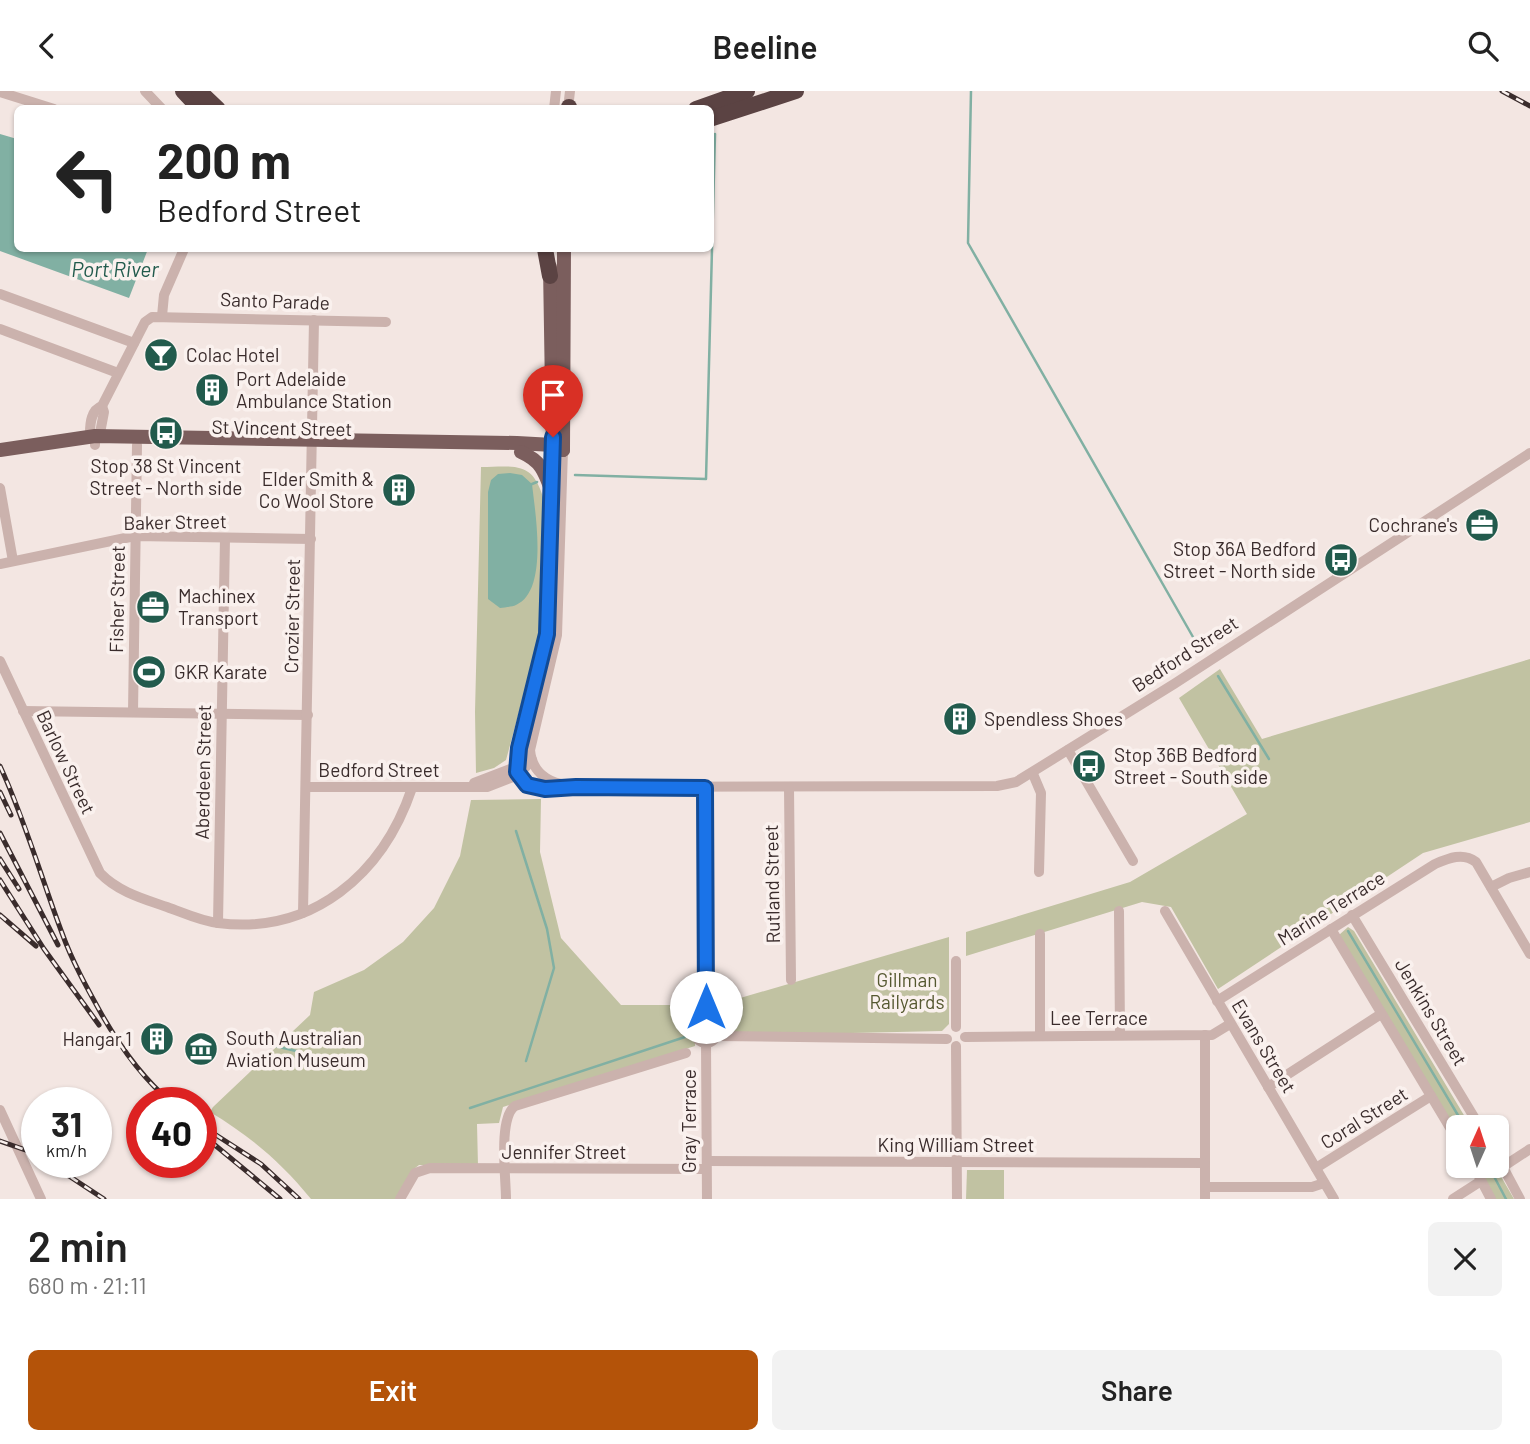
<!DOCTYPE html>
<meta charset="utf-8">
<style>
:root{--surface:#fff;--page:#f2f2f2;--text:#222;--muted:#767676;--accent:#b45309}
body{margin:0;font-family:Barlow,sans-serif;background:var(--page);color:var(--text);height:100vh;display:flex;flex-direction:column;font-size:26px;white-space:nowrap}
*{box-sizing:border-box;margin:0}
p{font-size:23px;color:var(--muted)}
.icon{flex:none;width:38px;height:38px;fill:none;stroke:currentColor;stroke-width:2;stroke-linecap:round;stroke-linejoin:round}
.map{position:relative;height:1108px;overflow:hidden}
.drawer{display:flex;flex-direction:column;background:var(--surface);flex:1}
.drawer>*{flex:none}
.banner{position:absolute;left:14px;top:14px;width:700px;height:147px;border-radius:10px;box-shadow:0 2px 5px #0004;background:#fff;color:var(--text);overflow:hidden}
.needle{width:46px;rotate:3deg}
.controls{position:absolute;left:1446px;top:1024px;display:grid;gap:14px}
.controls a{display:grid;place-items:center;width:63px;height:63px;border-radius:10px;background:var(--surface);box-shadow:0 2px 5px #0004;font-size:35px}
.speed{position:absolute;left:21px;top:996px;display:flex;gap:14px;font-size:35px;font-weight:700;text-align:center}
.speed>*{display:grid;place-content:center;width:91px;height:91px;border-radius:50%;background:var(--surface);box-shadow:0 2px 5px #0004;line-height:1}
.speed small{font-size:18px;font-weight:400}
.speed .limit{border:10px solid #d22;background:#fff;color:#111}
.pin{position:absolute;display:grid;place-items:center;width:60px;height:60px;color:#fff;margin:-72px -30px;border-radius:50% 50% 50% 0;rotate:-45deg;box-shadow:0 0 7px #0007}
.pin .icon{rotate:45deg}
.me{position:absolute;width:77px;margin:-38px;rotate:0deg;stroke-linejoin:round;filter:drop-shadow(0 0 5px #0008)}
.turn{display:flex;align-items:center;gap:24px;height:147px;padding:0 28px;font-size:32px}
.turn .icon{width:91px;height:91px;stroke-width:2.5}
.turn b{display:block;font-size:49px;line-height:60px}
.round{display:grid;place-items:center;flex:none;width:74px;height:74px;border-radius:10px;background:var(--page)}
.head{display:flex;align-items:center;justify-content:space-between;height:119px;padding:0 28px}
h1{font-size:42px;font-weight:600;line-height:52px}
.button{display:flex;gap:14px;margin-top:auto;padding:14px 28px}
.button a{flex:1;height:80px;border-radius:10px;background:var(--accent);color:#fff;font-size:28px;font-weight:600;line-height:80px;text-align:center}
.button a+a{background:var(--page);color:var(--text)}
header{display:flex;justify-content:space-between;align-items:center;height:91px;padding:0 28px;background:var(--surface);font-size:32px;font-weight:600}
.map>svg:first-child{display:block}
.green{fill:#c1c2a2}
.water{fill:#81b0a3}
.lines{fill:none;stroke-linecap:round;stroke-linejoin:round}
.stream{stroke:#81b0a3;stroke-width:2.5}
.minor{stroke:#cbb2ad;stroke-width:10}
.major{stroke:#7b5e5d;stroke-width:14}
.highway{stroke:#5b4343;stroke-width:16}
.rail-casing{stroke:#3a2c2c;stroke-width:5}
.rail{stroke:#faf1ee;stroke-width:2.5;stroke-dasharray:8;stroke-linecap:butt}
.route-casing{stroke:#114b97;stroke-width:18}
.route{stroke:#1a73e8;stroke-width:12}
.labels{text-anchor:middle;stroke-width:7;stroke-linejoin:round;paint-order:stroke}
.street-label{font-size:19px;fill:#3a2c2c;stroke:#faf1ee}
.poi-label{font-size:19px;fill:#3a2c2c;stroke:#faf1ee;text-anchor:start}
.park-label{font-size:19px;fill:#555830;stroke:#faf1ee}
.water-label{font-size:21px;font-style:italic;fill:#225b4d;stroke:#faf1ee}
</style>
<header><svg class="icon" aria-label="back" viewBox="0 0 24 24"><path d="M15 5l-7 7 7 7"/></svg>Beeline<svg class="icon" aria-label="search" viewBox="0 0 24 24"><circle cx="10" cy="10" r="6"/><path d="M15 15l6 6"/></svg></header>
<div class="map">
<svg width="1530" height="1108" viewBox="0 0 1530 1108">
<rect width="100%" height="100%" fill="#f3e6e2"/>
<!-- green -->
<g class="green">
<path d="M481,376C520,375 534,371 545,413L542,520L537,554L506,669L494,677L476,682L475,621Z"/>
<polygon points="1530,568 1530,731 1423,762 1218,898 1171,816 1142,811 966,865 966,841 1130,791 1247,723 1179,607 1220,578 1262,648"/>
<path d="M541,708L540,761L561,847L621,914H696L695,955L503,1016L499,1032L477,1033L478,1075L419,1074L414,1078L396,1108H311C281,1071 250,1045 210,1021L213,1016L310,924L314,901L364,879L403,851L434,817L460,765L471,709Z"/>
<polygon points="1348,836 1354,840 1471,1036 1458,1036 1458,1044 1339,844"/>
<polygon points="949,846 949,933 942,940 720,945 710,928 713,915"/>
<polygon points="1476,1075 1495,1075 1514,1108 1495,1108"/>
<polygon points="967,1079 1004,1079 1004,1108 966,1108"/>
</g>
<!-- water -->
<g class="water">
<polygon points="0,43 17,48 18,158 148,158 129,207 0,160"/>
<path d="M510,382L522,384L532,393C535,421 549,500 516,514C512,516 505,516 500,517L488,508V401L491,389L498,383Z"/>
</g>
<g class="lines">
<!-- stream -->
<g class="stream">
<polyline points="971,0 968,152 1201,560"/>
<polyline points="575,384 706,388 715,43"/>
<polyline points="532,393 537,391"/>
<polyline points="1218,585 1269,668"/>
<polyline points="516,740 547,838 554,877 526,970"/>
<polyline points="1348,840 1465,1036"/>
<polyline points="271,956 275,955 296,960"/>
<polyline points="470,1017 691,944"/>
<polyline points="1488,1074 1506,1108"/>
</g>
<!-- minor -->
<g class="minor">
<polyline points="145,0 162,18"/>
<polyline points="0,1 54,18"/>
<polyline points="554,18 556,0"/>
<polyline points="568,18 570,0"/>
<polyline points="0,203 134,252"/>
<polyline points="162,225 164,204 184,158"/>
<polyline points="0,238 118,282"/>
<polyline points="95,345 100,342 104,321 102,315"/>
<path d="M95,354V345L90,342C90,332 91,319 102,315L145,231L152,226L386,231"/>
<path d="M563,359L557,544L530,659C532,680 546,691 566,694"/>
<path d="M553,363L547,543L516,674C520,704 554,699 576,696L997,695L1016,691L1174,593L1530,362"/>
<polyline points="0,397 13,470"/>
<polyline points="0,473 135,445 311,448"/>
<path d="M0,570L100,782C118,801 144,808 167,816C184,822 200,830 218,832C313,844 383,783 412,697"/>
<polyline points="23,620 308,624"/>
<polyline points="133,621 137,354"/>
<polyline points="1068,659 1133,770"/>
<polyline points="1033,683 1041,702 1039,781"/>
<polyline points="474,692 521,674"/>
<polyline points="306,696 487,696 518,684 532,669"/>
<polyline points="705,697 706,931"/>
<polyline points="789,697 791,889"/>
<polyline points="1491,796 1509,787 1530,781"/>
<polyline points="1119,820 1120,944"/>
<polyline points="1165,820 1334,1108"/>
<polyline points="303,822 314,229"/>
<polyline points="1352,824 1480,1036"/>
<polyline points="218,832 225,447"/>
<polyline points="1331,838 1458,1050"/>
<polyline points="956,870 956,936"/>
<path d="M1217,910L1435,773C1449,767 1463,761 1476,771L1530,863"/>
<circle cx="706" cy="941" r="11"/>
<polyline points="1040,944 1040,843"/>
<polyline points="1205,944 1205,1108"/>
<polyline points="717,945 947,948"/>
<polyline points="965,946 1212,944 1230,933"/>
<polyline points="706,952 707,1108"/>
<polyline points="956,955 957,1108"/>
<polyline points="1268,996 1381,923"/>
<polyline points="0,1019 41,1108"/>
<polyline points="1496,1063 1520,1108"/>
<polyline points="707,1070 1205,1072"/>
<polyline points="1473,1074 1491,1108"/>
<polyline points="1504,1075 1530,1058"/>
<polyline points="1316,1077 1431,1005"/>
<polyline points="1205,1096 1312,1096 1324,1092"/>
<polyline points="400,1108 415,1082 430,1077 706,1078"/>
<path d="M506,1108C506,1087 498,1027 515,1015L686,962"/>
<polyline points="1453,1108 1481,1090"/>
</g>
<!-- major -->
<g class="major">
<polyline points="550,176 553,362"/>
<polyline points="0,359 95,345 517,352 553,354 563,359"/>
<polyline points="563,359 564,158"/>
<path d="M521,361C543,371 545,382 553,404"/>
</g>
<!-- highway -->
<g class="highway">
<polyline points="183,0 200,18"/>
<polyline points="199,0 218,18"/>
<polyline points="569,16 569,18"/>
<polyline points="696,18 747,0"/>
<polyline points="710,28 796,0"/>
<polyline points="545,158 550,185"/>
</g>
<!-- rail casing -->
<g class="rail-casing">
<g id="rail">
<polyline points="1502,0 1530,15"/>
<path d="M0,675C25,729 41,786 62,842C72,870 87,897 102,924C121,957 142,987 172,1012"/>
<polyline points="0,701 11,724"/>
<polyline points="0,742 58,854"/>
<polyline points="0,768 19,798"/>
<polyline points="0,789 44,858 99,934"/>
<polyline points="0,824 36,855"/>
<polyline points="202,1035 261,1073 299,1108"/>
<polyline points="0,1050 37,1063"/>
<polyline points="210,1050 280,1108"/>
<polyline points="43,1071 69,1085 104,1108"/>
</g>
</g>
<!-- rail -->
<use href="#rail" class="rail"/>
</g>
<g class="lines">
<!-- route casing -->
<g class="route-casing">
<polyline id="route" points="553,346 547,543 519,657 517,681 527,694 545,698 576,696 705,697 706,916"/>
</g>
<!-- route -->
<use href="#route" class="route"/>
</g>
<!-- icons -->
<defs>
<g id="bar-disc" transform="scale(1.75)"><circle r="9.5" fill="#225b4d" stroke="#faf1ee"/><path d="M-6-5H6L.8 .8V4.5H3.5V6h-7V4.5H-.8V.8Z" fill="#fff"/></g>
<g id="building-disc" transform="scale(1.75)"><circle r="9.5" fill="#225b4d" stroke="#faf1ee"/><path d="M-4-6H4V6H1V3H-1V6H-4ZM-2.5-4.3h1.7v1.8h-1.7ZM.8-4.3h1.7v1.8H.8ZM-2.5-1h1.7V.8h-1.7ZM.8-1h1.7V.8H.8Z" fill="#fff"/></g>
<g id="bus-disc" transform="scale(1.75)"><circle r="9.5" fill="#225b4d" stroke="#faf1ee"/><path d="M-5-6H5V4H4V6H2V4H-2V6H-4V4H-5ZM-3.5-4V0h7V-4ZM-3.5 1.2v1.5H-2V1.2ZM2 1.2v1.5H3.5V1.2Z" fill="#fff"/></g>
<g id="office-disc" transform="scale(1.75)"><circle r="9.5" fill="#225b4d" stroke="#faf1ee"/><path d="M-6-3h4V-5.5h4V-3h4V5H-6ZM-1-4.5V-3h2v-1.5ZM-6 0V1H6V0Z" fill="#fff"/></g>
<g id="stadium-disc" transform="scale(1.75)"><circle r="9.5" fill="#225b4d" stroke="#faf1ee"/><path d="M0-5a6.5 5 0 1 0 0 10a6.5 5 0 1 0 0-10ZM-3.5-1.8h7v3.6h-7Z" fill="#fff"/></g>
<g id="museum-disc" transform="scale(1.75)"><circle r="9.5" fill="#225b4d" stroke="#faf1ee"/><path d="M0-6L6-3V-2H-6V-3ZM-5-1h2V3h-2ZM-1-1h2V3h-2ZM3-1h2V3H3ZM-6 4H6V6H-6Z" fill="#fff"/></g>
</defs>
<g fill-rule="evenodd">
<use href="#bar-disc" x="161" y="264"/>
<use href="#building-disc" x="212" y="299"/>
<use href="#bus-disc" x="166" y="342"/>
<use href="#building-disc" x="399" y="399"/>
<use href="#office-disc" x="1482" y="434"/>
<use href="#bus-disc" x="1341" y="469"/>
<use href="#office-disc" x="153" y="516"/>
<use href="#stadium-disc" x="149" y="581"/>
<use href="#building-disc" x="960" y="628"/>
<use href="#bus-disc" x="1089" y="675"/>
<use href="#building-disc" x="157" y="948"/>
<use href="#museum-disc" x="201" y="958"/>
</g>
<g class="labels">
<!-- street labels -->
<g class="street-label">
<text transform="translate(275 210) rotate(2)" y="7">Santo Parade</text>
<text transform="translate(282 337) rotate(1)" y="7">St Vincent Street</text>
<text transform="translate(175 431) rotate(-1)" y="7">Baker Street</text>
<text transform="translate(117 508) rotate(-89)" y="7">Fisher Street</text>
<text transform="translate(292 525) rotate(-89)" y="7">Crozier Street</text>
<text transform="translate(1185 563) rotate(-33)" y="7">Bedford Street</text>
<text transform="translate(66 671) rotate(65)" y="7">Barlow Street</text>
<text x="379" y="686">Bedford Street</text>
<text transform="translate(203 681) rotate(-89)" y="7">Aberdeen Street</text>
<text transform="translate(772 793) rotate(-91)" y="7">Rutland Street</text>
<text transform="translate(1331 817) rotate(-32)" y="7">Marine Terrace</text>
<text transform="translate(1431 921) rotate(59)" y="7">Jenkins Street</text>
<text x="1099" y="934">Lee Terrace</text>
<text transform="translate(1264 955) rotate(59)" y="7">Evans Street</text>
<text transform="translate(1364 1027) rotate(-32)" y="7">Coral Street</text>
<text transform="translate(689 1030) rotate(-90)" y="7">Gray Terrace</text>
<text x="956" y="1061">King William Street</text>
<text x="564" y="1068">Jennifer Street</text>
</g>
<!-- poi labels -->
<g class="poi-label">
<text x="186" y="271">Colac Hotel</text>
<text x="236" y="295">Port Adelaide<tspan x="236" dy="22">Ambulance Station</tspan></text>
<text x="166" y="382" text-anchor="middle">Stop 38 St Vincent<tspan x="166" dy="22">Street - North side</tspan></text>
<text x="374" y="395" text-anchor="end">Elder Smith &amp;<tspan x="374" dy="22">Co Wool Store</tspan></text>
<text x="1458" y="441" text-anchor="end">Cochrane's</text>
<text x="1316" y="465" text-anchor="end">Stop 36A Bedford<tspan x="1316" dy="22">Street - North side</tspan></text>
<text x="178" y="512">Machinex<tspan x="178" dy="22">Transport</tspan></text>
<text x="174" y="588">GKR Karate</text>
<text x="984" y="635">Spendless Shoes</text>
<text x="1114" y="671">Stop 36B Bedford<tspan x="1114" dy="22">Street - South side</tspan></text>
<text x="226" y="954">South Australian<tspan x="226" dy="22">Aviation Museum</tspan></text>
<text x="132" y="955" text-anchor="end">Hangar 1</text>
</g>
<!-- park labels -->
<g class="park-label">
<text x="907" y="896">Gillman<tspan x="907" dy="22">Railyards</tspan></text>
</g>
<!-- water labels -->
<g class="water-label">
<text x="115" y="186">Port River</text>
</g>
</g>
</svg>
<div class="controls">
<a><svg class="needle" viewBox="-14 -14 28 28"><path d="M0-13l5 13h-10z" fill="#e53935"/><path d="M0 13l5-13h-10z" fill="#767676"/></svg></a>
</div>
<div class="speed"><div>31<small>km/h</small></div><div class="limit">40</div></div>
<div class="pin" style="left:553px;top:346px;background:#d93025"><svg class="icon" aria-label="arrive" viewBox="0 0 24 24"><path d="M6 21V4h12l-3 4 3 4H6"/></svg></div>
<svg class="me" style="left:706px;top:916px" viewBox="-20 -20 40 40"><circle r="19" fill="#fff"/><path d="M0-13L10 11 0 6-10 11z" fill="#1a73e8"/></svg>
<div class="banner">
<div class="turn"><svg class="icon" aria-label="left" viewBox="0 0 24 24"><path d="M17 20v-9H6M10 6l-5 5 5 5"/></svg><div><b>200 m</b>Bedford Street</div></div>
</div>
</div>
<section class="drawer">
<div class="head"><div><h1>2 min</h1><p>680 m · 21:11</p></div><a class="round"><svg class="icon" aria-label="close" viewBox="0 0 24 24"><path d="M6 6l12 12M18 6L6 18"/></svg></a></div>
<div class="button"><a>Exit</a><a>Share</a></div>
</section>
